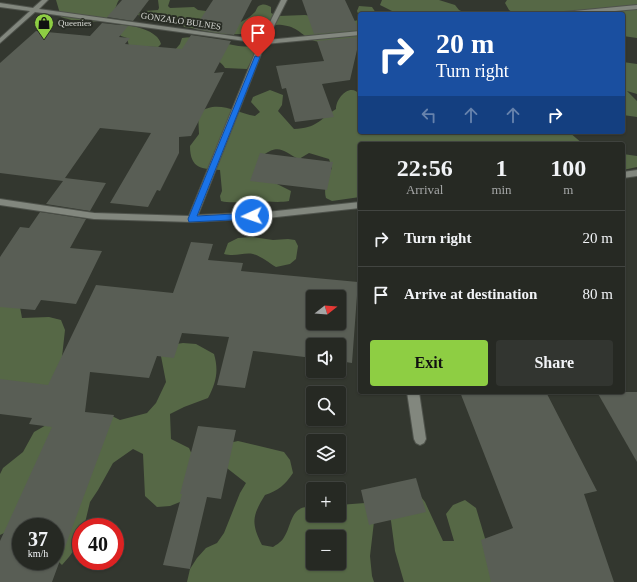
<!DOCTYPE html>
<meta charset="utf-8">
<style>
:root{--surface:#262923;--page:#323530;--text:#f1f3f6;--muted:#a4a6a6;--line:#424541;--accent:#8ece43}
body{margin:0;font-family:"Times New Roman",serif;background:var(--page);color:var(--text);height:100vh;display:flex;flex-direction:column;font-size:15px;white-space:nowrap}
*{box-sizing:border-box;margin:0}
p{font-size:13px;color:var(--muted)}
.icon{flex:none;width:22px;height:22px;fill:none;stroke:currentColor;stroke-width:2;stroke-linecap:round;stroke-linejoin:round}
.map{position:relative;flex:1;overflow:hidden}
.drawer{position:absolute;left:358px;top:142px;width:267px;height:252px;display:flex;flex-direction:column;background:var(--surface);border-radius:4px;box-shadow:0 1px 3px #0004,0 0 0 1px var(--line)}
.drawer>*{flex:none}
.guide{position:absolute;left:358px;top:12px;width:267px;height:122px;border-radius:4px;box-shadow:0 1px 3px #0004,0 0 0 1px var(--line);background:#1a4fa0;color:#fff;overflow:hidden}
.needle{width:26px;rotate:73deg}
.buttons{position:absolute;left:306px;top:290px;display:grid;gap:8px}
.buttons a{display:grid;place-items:center;width:40px;height:40px;border-radius:4px;background:var(--surface);box-shadow:0 1px 3px #0004,0 0 0 1px var(--line);font-size:20px}
.speed{position:absolute;left:12px;top:518px;display:flex;gap:8px;font-size:20px;font-weight:700;text-align:center}
.speed>*{display:grid;place-content:center;width:52px;height:52px;border-radius:50%;background:var(--surface);box-shadow:0 1px 3px #0004,0 0 0 1px var(--line);line-height:1}
.speed small{font-size:10px;font-weight:400}
.speed .limit{border:6px solid #d22;background:#fff;color:#111}
.pin{position:absolute;display:grid;place-items:center;width:34px;height:34px;color:#fff;margin:-41px -17px;border-radius:50% 50% 50% 0;rotate:-45deg;box-shadow:0 0 4px #0007}
.pin .icon{rotate:45deg}
.me{position:absolute;width:44px;margin:-22px;rotate:267deg;stroke-linejoin:round;filter:drop-shadow(0 0 3px #0008)}
.turn{display:flex;align-items:center;gap:14px;height:84px;padding:0 12px;font-size:18px}
.turn .icon{width:52px;height:52px;stroke-width:2.5}
.turn b{display:block;font-size:28px;line-height:34px}
.lanes{display:flex;align-items:center;height:38px;padding:0 12px;background:#0003;justify-content:center;gap:20px;direction:ltr}
.lanes .off{opacity:.35}
.eta{display:flex;justify-content:space-evenly;align-items:center;height:68px;text-align:center}
.eta b{font-size:24px;font-weight:700;line-height:28px}
.primary-button{display:flex;gap:8px;margin-top:auto;padding:8px 12px}
.primary-button a{flex:1;height:46px;border-radius:4px;background:var(--accent);color:#111;font-size:16px;font-weight:700;line-height:46px;text-align:center}
.primary-button a+a{background:var(--page);color:var(--text)}
ul{padding:0;list-style:none}
li{display:flex;align-items:center;gap:12px;height:56px;padding:0 12px;border-top:1px solid var(--line)}
li div{flex:1}
li b{display:block;font-size:15px}
li em{font-style:normal}
.map>svg:first-child{display:block}
.forest{fill:#566846;fill-rule:evenodd}
.building{fill:#595e55;fill-rule:evenodd}
.lines{fill:none;stroke-linecap:round;stroke-linejoin:round}
.minor-casing{stroke:#4f534c;stroke-width:2}
.minor{fill:#82877e;fill-rule:evenodd}
.route{fill:#1a73e8;stroke:#114b97}
.labels{text-anchor:middle;stroke-width:4;stroke-linejoin:round;paint-order:stroke}
.far-street-label{font-size:9px;fill:#d6d8d3;stroke:#292d25}
.far-poi-label{font-size:9px;fill:#d6d8d3;stroke:#292d25;text-anchor:start}
</style>
<div class="map">
<svg width="637" height="582" viewBox="0 0 637 582">
<rect width="100%" height="100%" fill="#33372f"/>
<!-- forest -->
<g class="forest">
<path d="M56,0H119C116,4 116,10 112,14C99,26 76,22 61,17Z"/>
<path d="M158,0H170L168,6L170,8L194,7L198,10L206,11L235,24C242,22 249,18 255,12C257,9 257,6 261,5C265,4 267,5 271,7V13L278,16L305,15L351,22L358,20L359,16L357,11L359,6L372,7L376,13L360,14V38C348,40 323,45 312,40C300,34 298,27 282,25C268,23 256,33 241,34C232,34 222,35 214,33C203,31 194,28 184,27L183,25L178,22L141,19L138,14L145,11L158,10L159,8Z"/>
<polygon points="382,0 439,0 455,5 459,10 468,14 398,14 380,5"/>
<polygon points="507,0 637,0 637,38 623,36 623,14 515,14 509,10 505,3"/>
<path d="M120,25C132,25 158,30 161,44L158,47L129,46L127,38L121,36L115,30Z"/>
<path d="M182,38C198,35 218,42 233,45C240,47 248,46 256,47L257,50L247,69L225,68C216,53 191,53 175,50L180,44Z"/>
<polygon points="623,62 637,64 637,94 627,91 637,101 637,117 623,115 623,90 624,90 623,89"/>
<path d="M270,90L283,95L282,105L278,111L294,129C317,128 319,120 336,109C336,97 351,82 360,95V132H569L583,144H360V197L332,201L326,198C323,189 328,176 332,168L329,159L309,153L299,159C284,152 280,143 263,155L275,183L291,191L289,201C277,203 268,201 257,201C244,201 233,204 221,201L220,196L222,191L220,170C202,169 190,169 190,146L199,134L198,113C218,99 234,112 255,116L260,112L251,102L253,97Z"/>
<polygon points="623,154 637,156 637,167 623,170"/>
<path d="M252,237L273,240L288,239L295,240L298,246L296,259L290,264L276,267C269,263 261,256 253,254C244,252 236,257 224,254L228,243L238,238Z"/>
<polygon points="0,278 20,307 22,318 49,317 61,320 65,330 62,357 56,387 0,409"/>
<path d="M183,343L196,344L214,354C219,371 216,383 208,398L184,407L170,414L171,439L189,448L194,459L185,500L170,506L157,507L145,496L143,454L133,449L113,463L98,490L90,502L84,527H81C81,543 72,554 62,565L55,558V537L64,504L0,535V474L3,468L23,452L34,432L48,424L110,415L120,420L147,413L156,403L166,382L160,351L170,345Z"/>
<path d="M238,441L284,452L290,460L293,473C284,486 279,490 265,495C252,516 251,523 262,545L273,547C276,545 281,542 283,539C293,525 289,505 313,507V515H339V505L365,503L375,513L370,556L372,576L374,582H187L190,569L197,558L206,548L217,543L224,533L240,493L246,483L223,465L224,444ZM313,537H339V563H313Z"/>
<polygon points="418,493 425,502 443,541 454,541 446,514 453,505 465,500 476,508 498,582 404,582 395,551 391,521 386,507"/>
</g>
<!-- building -->
<g class="building">
<polygon points="122,0 149,0 133,21 107,17"/>
<polygon points="213,0 252,0 234,35 194,29"/>
<polygon points="302,0 345,0 359,30 314,34"/>
<polygon points="102,23 128,26 119,37 130,38 125,44 182,49 191,35 231,41 214,73 224,72 191,136 179,137 179,153 160,191 157,190 148,207 110,203 151,133 100,128 65,178 106,183 90,211 46,204 63,181 0,173 0,63 36,31 90,36"/>
<polygon points="360,37 350,80 322,84 334,117 295,122 286,88 282,89 276,66 324,61 317,41"/>
<polygon points="260,153 333,162 327,190 250,181"/>
<polygon points="40,212 86,219 70,248 102,251 76,304 41,300 35,310 0,307 0,257 20,227 29,228"/>
<path d="M191,242L213,244L208,260L243,263L241,271L358,282L352,363L339,361V345H313V358L253,351L245,388L217,385L229,337L182,333L174,358L157,356L149,378L90,372L85,412L114,415L52,582H0V541L52,427L29,424L32,418L0,414V379L48,385L96,285L173,293ZM313,297H339V323H313ZM21,527H55V561H21Z"/>
<polygon points="460,392 546,392 597,491 584,494 614,582 491,582 481,540 513,528"/>
<polygon points="597,392 637,392 637,462"/>
<polygon points="198,426 236,430 221,499 207,497 190,569 163,565 182,494 180,494"/>
<polygon points="416,478 426,512 369,525 361,490"/>
</g>
<g class="lines">
<!-- minor casing -->
<g class="minor-casing">
<g id="minor">
<polygon points="42,0 48,0 39,9 261,40 281,0 287,0 267,40 360,31 360,35 265,44 198,215 267,212 360,202 360,208 267,218 192,222 94,219 0,205 0,199 94,213 189,216 259,43 35,12 0,43 0,38 30,11 0,7 0,3 33,8"/>
<polygon points="637,5 637,9 582,14 561,14 564,12"/>
<polygon points="637,170 637,176 623,178 623,172"/>
<polygon points="407,392 419,392 426,439 424,443 420,445 416,443 414,439"/>
</g>
</g>
<!-- minor -->
<use href="#minor" class="minor"/>
</g>
<!-- route -->
<polygon class="route" points="255,56 260,57 197,216 252,213 256,216 252,219 189,222 188,219"/>
<!-- icons -->
<defs>
<g id="shop-pin" transform="scale(1)"><path d="M0 17L-7.5 6A9.5 9.5 0 1 1 7.5 6Z" fill="#8ece43" stroke="#292d25"/><path d="M-5-2.5h2.3a2.7 3.5 0 0 1 5.4 0H5L5.5 6h-11ZM-1.5-2.5h3a1.5 2.3 0 0 0-3 0Z" fill="#111"/></g>
</defs>
<g fill-rule="evenodd">
<use href="#shop-pin" x="44" y="23"/>
</g>
<g class="labels">
<!-- far-street labels -->
<g class="far-street-label">
<text transform="translate(181 21) rotate(8)" y="3">GONZALO BULNES</text>
</g>
<!-- far-poi labels -->
<g class="far-poi-label">
<text x="58" y="26">Queenies</text>
</g>
</g>
</svg>
<div class="buttons">
<a><svg class="needle" viewBox="-14 -14 28 28"><path d="M0-13l5 13h-10z" fill="#e53935"/><path d="M0 13l5-13h-10z" fill="#a4a6a6"/></svg></a>
<a><svg class="icon" aria-label="sound" viewBox="0 0 24 24"><path d="M4 9h4l5-4v14l-5-4H4zM17 9q2 3 0 6"/></svg></a>
<a><svg class="icon" aria-label="search" viewBox="0 0 24 24"><circle cx="10" cy="10" r="6"/><path d="M15 15l6 6"/></svg></a>
<a><svg class="icon" aria-label="layers" viewBox="0 0 24 24"><path d="M12 4l9 5-9 5-9-5zM3 14l9 5 9-5"/></svg></a>
<a>+</a>
<a>−</a>
</div>
<div class="speed"><div>37<small>km/h</small></div><div class="limit">40</div></div>
<div class="pin" style="left:258px;top:57px;background:#d93025"><svg class="icon" aria-label="arrive" viewBox="0 0 24 24"><path d="M6 21V4h12l-3 4 3 4H6"/></svg></div>
<svg class="me" style="left:252px;top:216px" viewBox="-20 -20 40 40"><circle r="17" fill="#1a73e8" stroke="#fff" stroke-width="3"/><path d="M0-11L8 9 0 5-8 9z" fill="#fff"/></svg>
<div class="guide">
<div class="turn"><svg class="icon" aria-label="right" viewBox="0 0 24 24"><path d="M7 20v-9h11M14 6l5 5-5 5"/></svg><div><b>20 m</b>Turn right</div></div>
<div class="lanes"><svg class="icon off" aria-label="left" viewBox="0 0 24 24"><path d="M17 20v-9H6M10 6l-5 5 5 5"/></svg><svg class="icon off" aria-label="ahead" viewBox="0 0 24 24"><path d="M12 20V5M6 11l6-6 6 6"/></svg><svg class="icon off" aria-label="ahead" viewBox="0 0 24 24"><path d="M12 20V5M6 11l6-6 6 6"/></svg><svg class="icon" aria-label="right" viewBox="0 0 24 24"><path d="M7 20v-9h11M14 6l5 5-5 5"/></svg></div>
</div>
<section class="drawer">
<div class="eta">
<div><b>22:56</b><p>Arrival</p></div>
<div><b>1</b><p>min</p></div>
<div><b>100</b><p>m</p></div>
</div>
<ul>
<li><svg class="icon" aria-label="right" viewBox="0 0 24 24"><path d="M7 20v-9h11M14 6l5 5-5 5"/></svg><div><b>Turn right</b></div><em>20 m</em></li>
<li><svg class="icon" aria-label="arrive" viewBox="0 0 24 24"><path d="M6 21V4h12l-3 4 3 4H6"/></svg><div><b>Arrive at destination</b></div><em>80 m</em></li>
</ul>
<div class="primary-button"><a>Exit</a><a>Share</a></div>
</section>
</div>
